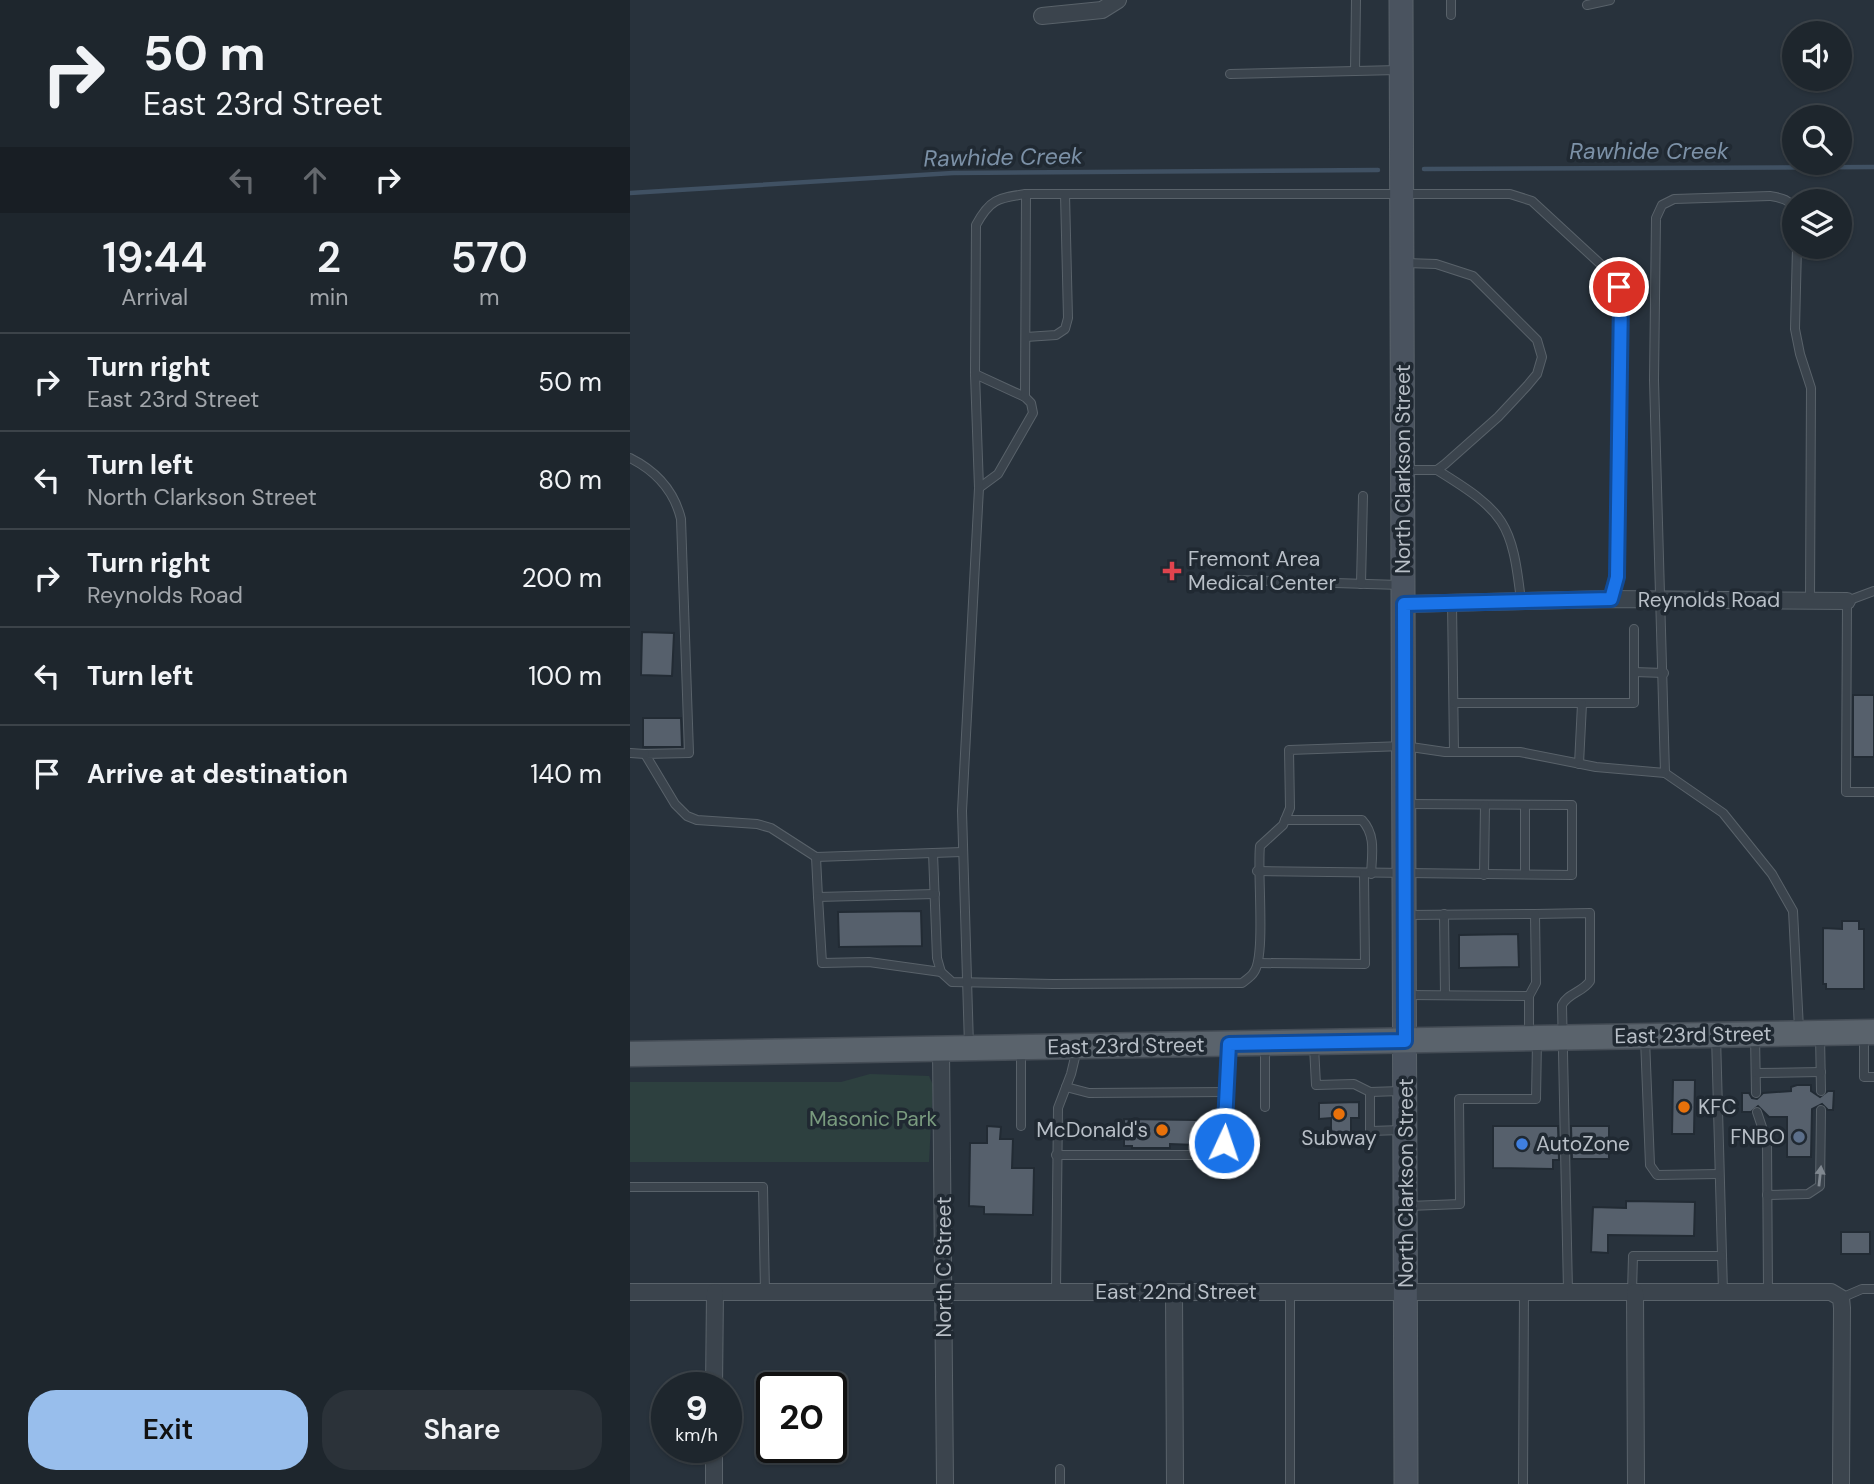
<!DOCTYPE html>
<style>
:root{--surface:#1e262d;--page:#2b3239;--text:#f1f3f6;--muted:#a1a5aa;--line:#3c4349;--accent:#98beec}
body{margin:0;font-family:"DM Sans",sans-serif;background:var(--page);color:var(--text);height:100vh;display:flex;flex-direction:column;font-size:26px;white-space:nowrap}
*{box-sizing:border-box;margin:0}
p{font-size:23px;color:var(--muted)}
.icon{flex:none;width:38px;height:38px;fill:none;stroke:currentColor;stroke-width:2;stroke-linecap:round;stroke-linejoin:round}
.map{position:relative;flex:1;overflow:hidden}
.panel{display:flex;flex-direction:column;background:var(--surface);width:630px}
.panel>*{flex:none}
.guide{background:#1e262d;color:var(--text);overflow:hidden}
.tools{position:absolute;left:1152px;top:21px;display:grid;gap:14px}
.tools a{display:grid;place-items:center;width:70px;height:70px;border-radius:50%;background:var(--surface);box-shadow:0 2px 5px #0004,0 0 0 2px var(--line);font-size:35px}
.speed{position:absolute;left:21px;top:1372px;display:flex;gap:14px;font-size:35px;font-weight:700;text-align:center}
.speed>*{display:grid;place-content:center;width:91px;height:91px;border-radius:50%;background:var(--surface);box-shadow:0 2px 5px #0004,0 0 0 2px var(--line);line-height:1}
.speed small{font-size:18px;font-weight:400}
.speed .limit{border:4px solid #111;border-radius:10px;background:#fff;color:#111}
.pin{position:absolute;display:grid;place-items:center;width:60px;height:60px;color:#fff;margin:-30px;border:4px solid #fff;border-radius:50%;box-shadow:0 2px 7px #0007}
.me{position:absolute;width:77px;margin:-38px;rotate:3deg;stroke-linejoin:round;filter:drop-shadow(0 0 5px #0008)}
.turn{display:flex;align-items:center;gap:24px;height:147px;padding:0 28px;font-size:32px}
.turn .icon{width:91px;height:91px;stroke-width:2.5}
.turn b{display:block;font-size:49px;line-height:60px}
.lanes{display:flex;align-items:center;height:66px;padding:0 28px;background:#0003;justify-content:center;gap:35px;direction:ltr}
.lanes .off{opacity:.35}
.eta{display:flex;justify-content:space-evenly;align-items:center;height:119px;text-align:center}
.eta b{font-size:42px;font-weight:600;line-height:49px}
.cta{display:flex;gap:14px;margin-top:auto;padding:14px 28px}
.cta a{flex:1;height:80px;border-radius:28px;background:var(--accent);color:#111;font-size:28px;font-weight:600;line-height:80px;text-align:center}
.cta a+a{background:var(--page);color:var(--text)}
ul{padding:0;list-style:none}
li{display:flex;align-items:center;gap:21px;height:98px;padding:0 28px;border-top:2px solid var(--line)}
li div{flex:1}
li b{display:block;font-size:26px}
li em{font-style:normal}
main{display:flex;flex:1;min-height:0}
.map>svg:first-child{display:block}
.green{fill:#2d403f}
.lines{fill:none;stroke-linecap:round;stroke-linejoin:round}
.stream{stroke:#405163;stroke-width:4.5}
.building{fill:#56606c;stroke:#222b34;stroke-width:2}
.lane-casing{stroke:#59626a;stroke-width:10}
.street-casing{stroke:#59626a;stroke-width:18}
.secondary-casing{stroke:#59626a;stroke-width:25}
.primary-casing{stroke:#454d56;stroke-width:27}
.lane{stroke:#3b444d;stroke-width:8}
.street{stroke:#3b444d;stroke-width:16}
.secondary{stroke:#4a535f;stroke-width:23}
.primary{stroke:#5a636c;stroke-width:24}
.oneway{fill:#808890}
.route-casing{stroke:#114b97;stroke-width:18}
.route{stroke:#1a73e8;stroke-width:12}
.health-dot{fill:#e0444e;stroke:#202932;stroke-width:2.5}
.food-dot{fill:#e8710a;stroke:#202932;stroke-width:2.5}
.service-dot{fill:#5c6f8a;stroke:#202932;stroke-width:2.5}
.shop-dot{fill:#3f7fe0;stroke:#202932;stroke-width:2.5}
.labels{text-anchor:middle;stroke-width:7;stroke-linejoin:round;paint-order:stroke}
.street-label{font-size:21px;fill:#b8bfc7;stroke:#202932}
.poi-label{font-size:21px;fill:#b8bfc7;stroke:#202932;text-anchor:start}
.park-label{font-size:21px;fill:#799a7e;stroke:#202932}
.water-label{font-size:23px;font-style:italic;fill:#7c91a7;stroke:#202932}
</style>
<main>
<section class="panel">
<div class="guide">
<div class="turn"><svg class="icon" aria-label="right" viewBox="0 0 24 24"><path d="M7 20v-9h11M14 6l5 5-5 5"/></svg><div><b>50 m</b>East 23rd Street</div></div>
<div class="lanes"><svg class="icon off" aria-label="left" viewBox="0 0 24 24"><path d="M17 20v-9H6M10 6l-5 5 5 5"/></svg><svg class="icon off" aria-label="ahead" viewBox="0 0 24 24"><path d="M12 20V5M6 11l6-6 6 6"/></svg><svg class="icon" aria-label="right" viewBox="0 0 24 24"><path d="M7 20v-9h11M14 6l5 5-5 5"/></svg></div>
</div>
<div class="eta">
<div><b>19:44</b><p>Arrival</p></div>
<div><b>2</b><p>min</p></div>
<div><b>570</b><p>m</p></div>
</div>
<ul>
<li><svg class="icon" aria-label="right" viewBox="0 0 24 24"><path d="M7 20v-9h11M14 6l5 5-5 5"/></svg><div><b>Turn right</b><p>East 23rd Street</p></div><em>50 m</em></li>
<li><svg class="icon" aria-label="left" viewBox="0 0 24 24"><path d="M17 20v-9H6M10 6l-5 5 5 5"/></svg><div><b>Turn left</b><p>North Clarkson Street</p></div><em>80 m</em></li>
<li><svg class="icon" aria-label="right" viewBox="0 0 24 24"><path d="M7 20v-9h11M14 6l5 5-5 5"/></svg><div><b>Turn right</b><p>Reynolds Road</p></div><em>200 m</em></li>
<li><svg class="icon" aria-label="left" viewBox="0 0 24 24"><path d="M17 20v-9H6M10 6l-5 5 5 5"/></svg><div><b>Turn left</b></div><em>100 m</em></li>
<li><svg class="icon" aria-label="arrive" viewBox="0 0 24 24"><path d="M6 21V4h12l-3 4 3 4H6"/></svg><div><b>Arrive at destination</b></div><em>140 m</em></li>
</ul>
<div class="cta"><a>Exit</a><a>Share</a></div>
</section>
<div class="map">
<svg width="1244" height="1484" viewBox="0 0 1244 1484">
<rect width="100%" height="100%" fill="#28323c"/>
<!-- green -->
<polygon class="green" points="240,1074 299,1076 303,1085 299,1162 0,1162 0,1082 211,1082"/>
<g class="lines">
<!-- stream -->
<g class="stream">
<polyline points="794,169 1244,167"/>
<polyline points="0,193 323,173 748,170"/>
</g>
</g>
<!-- building -->
<g class="building">
<polygon points="12,632 44,633 42,676 11,675"/>
<rect x="1223" y="695" width="21" height="62"/>
<polygon points="13,718 51,718 52,747 13,747"/>
<polygon points="291,911 292,946 209,947 208,912"/>
<polygon points="1212,921 1229,921 1229,929 1234,929 1234,989 1196,989 1196,984 1193,984 1193,928 1212,929"/>
<polygon points="888,934 889,967 829,968 829,935"/>
<polygon points="1043,1080 1065,1080 1064,1134 1042,1134"/>
<polygon points="1167,1085 1181,1085 1181,1091 1190,1097 1198,1091 1204,1091 1203,1110 1198,1110 1192,1104 1182,1109 1181,1157 1157,1157 1157,1117 1139,1117 1128,1106 1121,1112 1112,1112 1112,1093 1119,1093 1122,1098 1127,1099 1133,1093 1161,1091 1161,1087"/>
<polygon points="729,1102 729,1118 721,1118 721,1134 701,1134 701,1118 689,1119 689,1103"/>
<polygon points="494,1119 567,1120 567,1145 540,1144 540,1148 502,1148 502,1146 494,1146"/>
<polygon points="357,1126 371,1127 370,1139 383,1139 382,1168 404,1168 403,1215 354,1214 354,1207 339,1206 340,1143 357,1143"/>
<polygon points="863,1126 928,1126 929,1160 923,1160 923,1169 863,1168"/>
<polygon points="941,1126 979,1126 979,1159 942,1159"/>
<polygon points="996,1201 1065,1202 1064,1236 978,1235 978,1253 961,1252 963,1207 996,1208"/>
<rect x="1211" y="1232" width="29" height="22"/>
</g>
<g class="lines">
<!-- lane casing -->
<g class="lane-casing">
<g id="lane">
<polyline points="957,5 980,0"/>
<polyline points="821,15 821,0"/>
<polyline points="725,71 726,0"/>
<polyline points="600,74 768,70"/>
<polyline points="1167,247 1165,329 1170,354 1181,388 1180,600"/>
<polyline points="776,263 806,264 843,276 907,340 912,357 907,374 897,386 868,417 815,464 807,470 776,470"/>
<polyline points="396,337 426,335 435,329 438,318 435,194"/>
<polyline points="345,374 395,397 401,403 403,413 368,474 349,488"/>
<polyline points="395,397 396,194"/>
<path d="M0,458C26,471 44,490 51,519L59,753L15,754L45,804L57,816L67,820L127,824L141,828L186,857L332,852"/>
<path d="M807,470C875,512 882,522 891,601"/>
<polyline points="607,580 770,585"/>
<polyline points="731,584 733,496"/>
<polyline points="1244,591 1217,601 1216,792 1244,792"/>
<polyline points="822,603 824,752"/>
<polyline points="1004,672 1034,673"/>
<polyline points="824,703 1004,703 1004,629"/>
<polyline points="0,753 15,754"/>
<polyline points="949,764 952,704"/>
<polyline points="1035,773 1093,813 1142,874 1163,911 1169,1029"/>
<polyline points="895,805 895,874"/>
<path d="M655,820H732C746,835 742,854 741,874"/>
<path d="M303,853L307,958L311,972L322,982L423,984L612,983C616,980 622,976 624,972C636,956 627,873 630,846L653,825L660,808L659,750L774,746L815,752H890L966,767L1035,773L1024,380L1026,218L1032,205L1044,199L1140,196C1152,198 1160,199 1164,211"/>
<polyline points="186,857 188,897 305,894"/>
<polyline points="627,871 942,875 942,805 776,804"/>
<polyline points="854,875 855,805"/>
<polyline points="188,897 192,963 239,962 311,972"/>
<polyline points="814,914 815,995"/>
<path d="M905,914L960,913V981C953,992 938,993 932,1005L938,1291"/>
<polyline points="777,915 905,914 906,983 899,996 899,1037"/>
<polyline points="628,963 735,964 734,874"/>
<polyline points="778,995 899,996"/>
<polyline points="1190,1035 1191,1091"/>
<polyline points="1234,1035 1234,1077 1244,1077"/>
<polyline points="1086,1036 1093,1292"/>
<polyline points="1125,1036 1126,1093"/>
<polyline points="1015,1039 1020,1165 1027,1175 1089,1174"/>
<path d="M339,1046L332,811L349,488L345,374L346,225C360,199 368,198 396,194H880L902,201L978,271L989,287L991,298L987,577L981,599"/>
<polyline points="635,1046 635,1107"/>
<polyline points="684,1046 686,1085 724,1084 740,1092 771,1091"/>
<polyline points="391,1051 391,1126"/>
<polyline points="1126,1073 1191,1072"/>
<polyline points="436,1087 459,1093 596,1092"/>
<polyline points="740,1092 740,1131 772,1130"/>
<polyline points="1127,1112 1137,1142 1138,1292"/>
<polyline points="426,1155 589,1155 594,1144 599,1046"/>
<polyline points="0,1187 133,1187 135,1292"/>
<polyline points="1137,1195 1178,1194 1190,1186 1191,1110"/>
<polyline points="779,1206 830,1204 829,1099 906,1099 907,1041"/>
<polyline points="426,1292 428,1108 441,1074 447,1049"/>
<polyline points="1002,1292 1003,1256 1092,1256"/>
<polyline points="1211,1298 1232,1289 1244,1289"/>
<polyline points="430,1469 430,1484"/>
<polyline points="660,1484 660,1292"/>
<polyline points="893,1484 894,1291"/>
</g>
</g>
<!-- street casing -->
<g class="street-casing">
<g id="street">
<polyline points="412,16 472,10 488,0"/>
<polyline points="774,604 981,599 1217,601"/>
<polyline points="311,1050 315,1484"/>
<polyline points="0,1292 1201,1292 1211,1298 1212,1308 1211,1484"/>
<polyline points="544,1292 545,1484"/>
<polyline points="1005,1292 1006,1484"/>
<polyline points="84,1388 85,1292"/>
<polyline points="84,1447 84,1484"/>
</g>
</g>
<!-- secondary casing -->
<g class="secondary-casing">
<polyline id="secondary" points="771,0 776,1484"/>
</g>
<!-- primary casing -->
<g class="primary-casing">
<polyline id="primary" points="0,1054 1244,1032"/>
</g>
<!-- lane -->
<use href="#lane" class="lane"/>
<!-- street -->
<use href="#street" class="street"/>
<!-- secondary -->
<use href="#secondary" class="secondary"/>
<!-- primary -->
<use href="#primary" class="primary"/>
</g>
<!-- one-way arrows -->
<defs><path id="oneway-solid" d="M-6-.8H1V-3.2L6.5 0L1 3.2V.8H-6Z" transform="scale(1.75)"/></defs>
<use class="oneway" href="#oneway-solid" transform="translate(1190 1176) rotate(-84)"/>
<g class="lines">
<!-- route casing -->
<g class="route-casing">
<polyline id="route" points="594,1143 599,1044 775,1041 774,604 981,599 987,577 991,298 989,287"/>
</g>
<!-- route -->
<use href="#route" class="route"/>
</g>
<!-- markers -->
<path class="health-dot" d="M538.5 560.5h7v7h7v7h-7v7h-7v-7h-7v-7h7z"/>
<g class="food-dot">
<circle cx="1054" cy="1107" r="7"/>
<circle cx="709" cy="1114" r="7"/>
<circle cx="532" cy="1130" r="7"/>
</g>
<circle class="service-dot" cx="1169" cy="1137" r="7"/>
<circle class="shop-dot" cx="892" cy="1144" r="7"/>
<g class="labels">
<!-- street labels -->
<g class="street-label">
<text transform="translate(773 469) rotate(-90)" y="7">North Clarkson Street</text>
<text x="1079" y="607">Reynolds Road</text>
<text transform="translate(1063 1035) rotate(-1)" y="7">East 23rd Street</text>
<text transform="translate(496 1046) rotate(-1)" y="7">East 23rd Street</text>
<text transform="translate(776 1183) rotate(-90)" y="7">North Clarkson Street</text>
<text transform="translate(314 1267) rotate(-90)" y="7">North C Street</text>
<text x="546" y="1299">East 22nd Street</text>
</g>
<!-- poi labels -->
<g class="poi-label">
<text x="558" y="566">Fremont Area<tspan x="558" dy="24">Medical Center</tspan></text>
<text x="1068" y="1114">KFC</text>
<text x="518" y="1137" text-anchor="end">McDonald's</text>
<text x="1155" y="1144" text-anchor="end">FNBO</text>
<text x="709" y="1145" text-anchor="middle">Subway</text>
<text x="906" y="1151">AutoZone</text>
</g>
<!-- park labels -->
<g class="park-label">
<text x="243" y="1126">Masonic Park</text>
</g>
<!-- water labels -->
<g class="water-label">
<text x="1019" y="159">Rawhide Creek</text>
<text transform="translate(373 157) rotate(-1)" y="8">Rawhide Creek</text>
</g>
</g>
</svg>
<div class="tools">
<a><svg class="icon" aria-label="sound" viewBox="0 0 24 24"><path d="M4 9h4l5-4v14l-5-4H4zM17 9q2 3 0 6"/></svg></a>
<a><svg class="icon" aria-label="search" viewBox="0 0 24 24"><circle cx="10" cy="10" r="6"/><path d="M15 15l6 6"/></svg></a>
<a><svg class="icon" aria-label="layers" viewBox="0 0 24 24"><path d="M12 4l9 5-9 5-9-5zM3 14l9 5 9-5"/></svg></a>
</div>
<div class="speed"><div>9<small>km/h</small></div><div class="limit">20</div></div>
<div class="pin" style="left:989px;top:287px;background:#d93025"><svg class="icon" aria-label="arrive" viewBox="0 0 24 24"><path d="M6 21V4h12l-3 4 3 4H6"/></svg></div>
<svg class="me" style="left:594px;top:1143px" viewBox="-20 -20 40 40"><circle r="17" fill="#1a73e8" stroke="#fff" stroke-width="3"/><path d="M0-11L8 9 0 5-8 9z" fill="#fff"/></svg>
</div>
</main>
